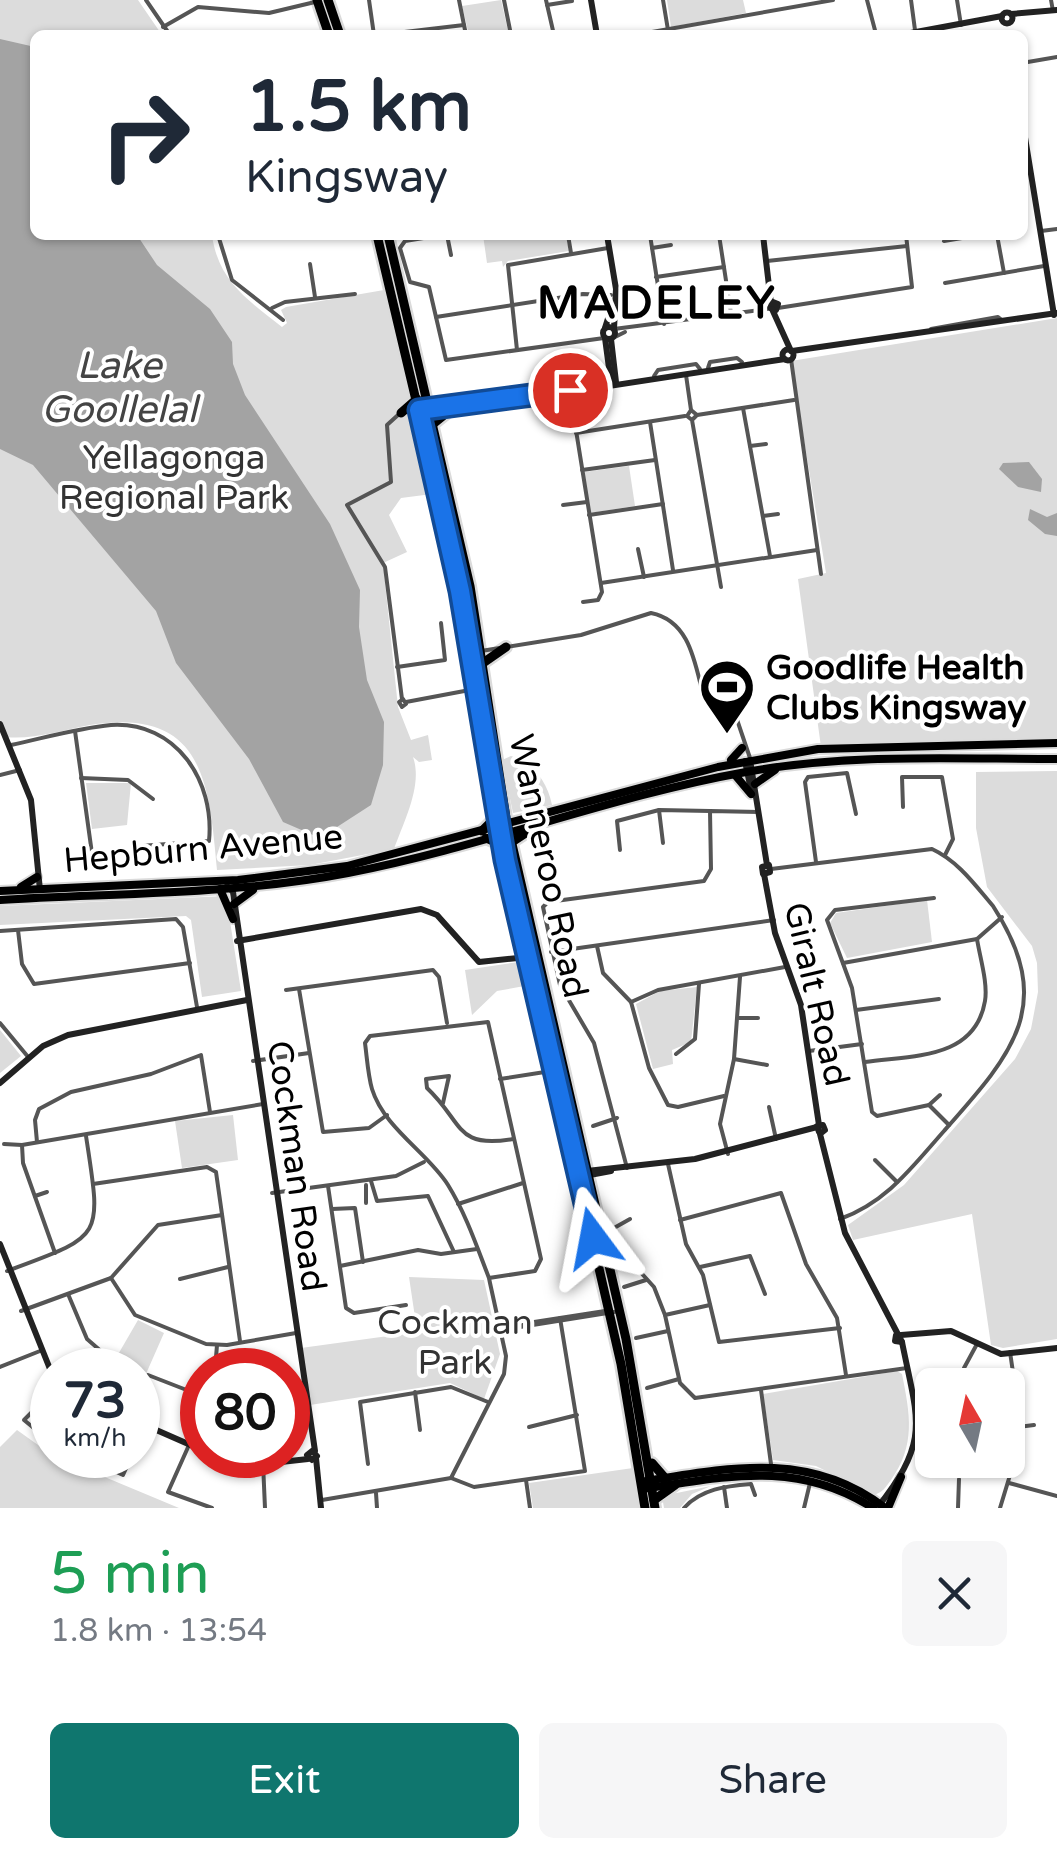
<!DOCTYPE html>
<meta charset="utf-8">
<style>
:root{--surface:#fff;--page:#f6f6f7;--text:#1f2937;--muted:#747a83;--accent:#0f766e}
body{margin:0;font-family:"Varela Round",sans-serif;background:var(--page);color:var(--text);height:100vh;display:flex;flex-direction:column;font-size:38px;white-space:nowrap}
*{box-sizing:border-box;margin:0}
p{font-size:32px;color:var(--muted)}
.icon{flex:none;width:55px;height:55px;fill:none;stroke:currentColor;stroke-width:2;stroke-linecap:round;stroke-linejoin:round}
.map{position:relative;height:1508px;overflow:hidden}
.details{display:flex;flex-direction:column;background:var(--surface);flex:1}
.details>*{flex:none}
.guide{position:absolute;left:30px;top:30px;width:998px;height:210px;border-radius:15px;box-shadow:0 2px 8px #0004;background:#fff;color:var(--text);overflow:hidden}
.needle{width:65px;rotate:351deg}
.fabs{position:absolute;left:915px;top:1368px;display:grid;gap:20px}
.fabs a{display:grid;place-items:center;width:110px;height:110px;border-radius:15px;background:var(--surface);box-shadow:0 2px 8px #0004;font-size:50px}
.speed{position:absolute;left:30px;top:1348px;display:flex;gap:20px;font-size:50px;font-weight:700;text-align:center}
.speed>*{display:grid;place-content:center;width:130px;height:130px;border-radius:50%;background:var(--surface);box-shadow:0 2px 8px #0004;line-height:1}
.speed small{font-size:25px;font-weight:400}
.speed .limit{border:15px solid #d22;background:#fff;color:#111}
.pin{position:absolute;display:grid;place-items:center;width:85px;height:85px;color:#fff;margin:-42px;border:5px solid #fff;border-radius:50%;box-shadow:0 2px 10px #0007}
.me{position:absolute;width:110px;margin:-55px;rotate:347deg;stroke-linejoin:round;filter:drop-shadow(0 0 8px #0008)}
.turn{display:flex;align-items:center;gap:35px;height:210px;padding:0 50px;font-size:45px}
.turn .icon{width:130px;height:130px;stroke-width:2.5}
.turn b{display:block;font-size:70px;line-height:85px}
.round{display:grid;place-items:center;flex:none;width:105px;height:105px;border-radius:15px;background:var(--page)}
.head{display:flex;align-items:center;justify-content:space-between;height:170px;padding:0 50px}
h1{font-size:60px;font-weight:600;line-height:75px;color:#1e9e55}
.cta{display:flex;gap:20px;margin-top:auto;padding:20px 50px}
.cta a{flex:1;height:115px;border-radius:15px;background:var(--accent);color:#fff;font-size:40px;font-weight:600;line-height:115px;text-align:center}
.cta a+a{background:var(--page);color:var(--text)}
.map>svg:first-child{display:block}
.green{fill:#dcdcdc}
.water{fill:#a3a3a3}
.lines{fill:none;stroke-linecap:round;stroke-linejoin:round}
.primary-casing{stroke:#dbdbdb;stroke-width:12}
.highway-casing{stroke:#dbdbdb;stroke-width:14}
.street{stroke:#555;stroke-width:4}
.secondary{stroke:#222;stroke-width:6}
.primary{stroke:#000;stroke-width:8}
.highway{stroke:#000;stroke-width:9}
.route-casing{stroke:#114b97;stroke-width:25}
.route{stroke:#1a73e8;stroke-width:18}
.labels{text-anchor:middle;stroke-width:8;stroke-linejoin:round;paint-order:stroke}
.park-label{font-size:35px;fill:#333;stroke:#fff}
.poi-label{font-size:35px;font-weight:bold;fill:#000;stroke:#fff;text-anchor:start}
.street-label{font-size:35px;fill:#000;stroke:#fff}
.water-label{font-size:38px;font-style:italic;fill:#444;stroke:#fff}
.district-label{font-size:45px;font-weight:bold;letter-spacing:2.5px;fill:#000;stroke:#fff}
</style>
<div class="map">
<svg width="1057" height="1508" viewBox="0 0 1057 1508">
<rect width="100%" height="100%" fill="#fff"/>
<!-- green -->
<g class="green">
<path d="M0,0H138L162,35H35V235H212C218,281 248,300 282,327L287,323L281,310L286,307L384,290L432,494L401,498L389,515L407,552L383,563L398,707L411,740L428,735L432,760L419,762L413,757C423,785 404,821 394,849L310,865L217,870C209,781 203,707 90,725C64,730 31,740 6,737L0,723Z"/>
<polygon points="501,0 509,35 469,35 462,6"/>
<polygon points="667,0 743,0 746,13 671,27"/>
<polygon points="483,235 566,235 569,251 508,261 503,267 502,261 487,263"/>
<polygon points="1057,318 1057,738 1023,743 821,747 798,579 826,573 791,361"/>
<polygon points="629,466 635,506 590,513 584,472"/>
<path d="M511,756C533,763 547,781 552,805L513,813L502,760Z"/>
<polygon points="1057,771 1057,1339 1003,1348 991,1345 972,1214 853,1240 848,1225 904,1185 1015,1059 1031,1029 1038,992 1037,963 1032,946 987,887 976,828 976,772"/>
<polygon points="86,783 131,783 127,825 92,829"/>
<polygon points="226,896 241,991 202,997 191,920 186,916 0,925 0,906"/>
<polygon points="927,900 932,942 847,958 830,923 836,913"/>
<polygon points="525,961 530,985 497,991 472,1015 465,970"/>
<polygon points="697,987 691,1042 672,1050 673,1064 653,1069 636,1004 660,991"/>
<polygon points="0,1030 21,1056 0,1073"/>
<polygon points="233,1115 238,1160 182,1168 175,1121"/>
<polygon points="409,1277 484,1280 500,1354 484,1399 450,1383 310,1405 301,1348 410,1333 416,1324"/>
<polygon points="138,1320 164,1333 138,1392 138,1370 109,1370"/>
<path d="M897,1371L902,1374C910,1414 916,1445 891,1480C885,1488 883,1492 874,1495L816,1466L773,1460L763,1394Z"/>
<polygon points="17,1430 52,1455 179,1508 0,1508 0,1447"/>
<polygon points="633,1468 639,1508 533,1508 529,1483"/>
<polygon points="711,1486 692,1494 680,1508 664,1508 662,1496"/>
</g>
<!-- water -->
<g class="water">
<polygon points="0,39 35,47 35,235 137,235 157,265 210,309 232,342 233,364 245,395 330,524 360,590 359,627 367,680 384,722 383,765 371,805 320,838 283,822 249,759 176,663 156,611 33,465 0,449"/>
<polygon points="1029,462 1042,479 1041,492 1018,487 999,469 1003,463"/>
<polygon points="1030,509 1047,517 1057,513 1057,536 1045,534 1028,520"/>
</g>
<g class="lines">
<!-- primary casing -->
<g class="primary-casing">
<g id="primary">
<polyline points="731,760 742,748"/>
<polyline points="735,775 751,794"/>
<polyline points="755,784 775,770"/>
<polyline points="21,887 37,877"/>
<polyline points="220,889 233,919"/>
<polyline points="0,891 238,880 347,866 718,767 818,749 1057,743"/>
<path d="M0,900C116,893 234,895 348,873C483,847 611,796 746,772C849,753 953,759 1057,759"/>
<polyline points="234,904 253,890"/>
<path d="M646,1481C731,1467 812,1451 885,1508"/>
<path d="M642,1489C726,1477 796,1459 873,1508"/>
<polyline points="888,1508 901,1477"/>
</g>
</g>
<!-- highway casing -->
<g class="highway-casing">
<g id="highway">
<polyline points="317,0 329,35"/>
<polyline points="328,0 340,35"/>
<polyline points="377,235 461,591 505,860 621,1364 645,1508"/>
<polyline points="388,235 470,586 506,818 626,1339 655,1508"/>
<polyline points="401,413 417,399"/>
<polyline points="433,424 454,407"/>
<polyline points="483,663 506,647"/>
<polyline points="482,831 497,816"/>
<polyline points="486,838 495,842 501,854"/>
<polyline points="512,842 541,823"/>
<polyline points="652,1463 665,1478"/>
<polyline points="654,1500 675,1485"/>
</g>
</g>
<!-- street -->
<g class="street">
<polyline points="146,0 170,35"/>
<polyline points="369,0 374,35"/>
<polyline points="459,0 466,35"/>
<polyline points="504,0 511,35"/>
<polyline points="546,0 554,35"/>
<polyline points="663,0 668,30"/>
<polyline points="867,0 876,34"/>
<polyline points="911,0 915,30"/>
<polyline points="957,0 961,25"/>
<polyline points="1051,0 1053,11"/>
<polyline points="547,5 572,1"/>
<polyline points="163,27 198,7 269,13 315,2"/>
<polyline points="379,35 464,25"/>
<polyline points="635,35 833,0"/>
<polyline points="1022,63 1057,57"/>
<polyline points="1041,231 1057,229"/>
<polyline points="218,235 232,280 283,320"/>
<polyline points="442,235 405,241 400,248 410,282 429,287 446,360 604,338"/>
<polyline points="447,235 451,255"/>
<polyline points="568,235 571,253"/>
<polyline points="650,235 664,324"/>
<polyline points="719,235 731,313"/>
<polyline points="997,235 1004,273"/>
<polyline points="650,238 670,235"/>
<polyline points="944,241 980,235"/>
<polyline points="652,248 671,245"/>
<polyline points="767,261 907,246"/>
<polyline points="310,264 315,297"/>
<polyline points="656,277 724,267"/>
<polyline points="945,283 1044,266"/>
<polyline points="272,308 285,302 355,294"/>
<polyline points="778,308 912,287 906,235"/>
<polyline points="436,317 583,294 611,295"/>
<polyline points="614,329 767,309"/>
<polyline points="931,329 998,317 1003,321"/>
<polyline points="615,337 625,332"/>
<polyline points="517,350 508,265 608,248"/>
<polyline points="791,359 821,574"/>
<polyline points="708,368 710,362 737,358 742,362"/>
<polyline points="686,375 691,410"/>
<polyline points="654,376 658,370 696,364 700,369"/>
<polyline points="570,393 602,592 598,600 583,602"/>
<polyline points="529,397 532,390 589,381 595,386"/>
<polyline points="499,401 504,394 523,391 526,397"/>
<polyline points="460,406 465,400 480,398 487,403"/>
<polyline points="743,408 770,556"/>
<polyline points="398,415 387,425 391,482 347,505 385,567 402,699"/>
<polyline points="697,415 794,400"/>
<polyline points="692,420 697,415 691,410 687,416 692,420 721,587"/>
<polyline points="650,422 673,570"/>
<polyline points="576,433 685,416"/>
<polyline points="750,446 766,444"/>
<polyline points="582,470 655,460"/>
<polyline points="563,505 587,502"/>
<polyline points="589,515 663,504"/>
<polyline points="763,516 778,514"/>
<polyline points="638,549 644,577"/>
<polyline points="601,583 817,550"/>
<path d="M481,651L581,635L651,613C691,621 695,665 704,698L729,696L750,758"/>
<polyline points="397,667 445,660 441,623"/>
<polygon points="403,699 406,704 402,707 399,702"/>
<polyline points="406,702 475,689"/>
<polyline points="75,731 94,868"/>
<path d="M11,745C44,738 78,728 111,725C176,721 215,781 209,841L140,846"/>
<polyline points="0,775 20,770"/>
<polyline points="81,778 128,780 153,799"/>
<polyline points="903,807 902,777 942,777 953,839 945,855"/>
<polyline points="659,810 663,843"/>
<polyline points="620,850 617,821 659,810 710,811"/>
<polyline points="816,862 805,782 808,777 847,773 856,814"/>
<path d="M771,869L932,849C958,861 975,885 993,906C1057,1005 1013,1053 944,1131C912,1167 887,1202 840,1219"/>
<polyline points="934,898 835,910 827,920 852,988 872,1112 877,1116 929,1105 940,1095"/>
<polyline points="18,930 22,964 34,984 190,963"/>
<polyline points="0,931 176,919 183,927 197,1007"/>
<polyline points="597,946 603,973 631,1002 649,1068 668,1105 678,1107 724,1096"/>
<polyline points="551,952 774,920"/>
<polyline points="843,963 977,939 1002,917"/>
<polyline points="299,989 323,1132 369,1128 387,1115"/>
<polyline points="286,990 433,970 439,977 447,1023"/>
<polyline points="631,1002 658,990 785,967"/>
<polyline points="856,1010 939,999"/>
<polyline points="739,1018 758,1018"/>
<polyline points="0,1023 29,1058"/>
<polyline points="809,1051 862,1044"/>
<polyline points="676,1054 695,1039 699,984"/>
<polyline points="734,1059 767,1065"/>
<polyline points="253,1061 309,1053"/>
<path d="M865,1062C912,1055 975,1060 985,1001C988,983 980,958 977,939"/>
<polyline points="500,1079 564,1069"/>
<path d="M443,1103L449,1076L426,1079L427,1088C464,1123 455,1149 513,1139"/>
<polyline points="929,1105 949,1125"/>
<polyline points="769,1107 776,1139"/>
<polyline points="593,1126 617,1118"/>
<polyline points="37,1142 35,1120 39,1109 71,1092 151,1074 201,1055 210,1112"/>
<polyline points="4,1144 22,1145"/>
<polyline points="728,1154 720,1124 734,1059 740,977"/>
<polyline points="875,1160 897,1182"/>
<polyline points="668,1164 686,1244 703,1275 719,1342 840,1328"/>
<polyline points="627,1168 594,1043 560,985 543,907 548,902 704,881 711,869 710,811 759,812"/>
<polyline points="371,1181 377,1201 428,1196 454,1252"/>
<polyline points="93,1184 207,1167 216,1172 240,1341"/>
<polyline points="366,1185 366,1203"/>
<polyline points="328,1186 346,1308 354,1313 406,1305"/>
<polyline points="272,1193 396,1176 424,1162"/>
<polyline points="35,1196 47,1192"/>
<polyline points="458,1204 523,1183"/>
<polyline points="332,1209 355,1208 363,1262"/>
<polyline points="630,1219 614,1228 613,1242 654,1287 665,1315"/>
<polyline points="680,1220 781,1193 806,1264 837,1318 846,1375"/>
<polyline points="55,1253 23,1163 22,1145 263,1104"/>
<polyline points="340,1266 418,1250 441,1254 477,1249"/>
<polyline points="700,1267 750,1256 765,1294"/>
<path d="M7,1271C104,1235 102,1240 86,1136"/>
<polyline points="111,1278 135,1315 206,1344 227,1345 296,1333"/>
<polyline points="180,1279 228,1267"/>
<polyline points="624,1287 646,1280"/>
<polyline points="68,1294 87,1339 110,1359"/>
<polyline points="710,1305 665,1315 680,1383 695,1398 907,1368"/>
<polyline points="21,1311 111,1278 158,1225 222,1215"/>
<polyline points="501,1327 605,1311"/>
<polyline points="502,1330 620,1311"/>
<polyline points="636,1338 668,1331"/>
<polyline points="1010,1352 1015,1386"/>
<polyline points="0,1367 40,1351"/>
<polyline points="215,1370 217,1345"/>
<polyline points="148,1375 202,1396"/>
<polyline points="964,1385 964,1368 977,1344"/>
<polyline points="647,1388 679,1379"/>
<polyline points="761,1390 771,1464"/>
<polyline points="52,1392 24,1420 52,1443"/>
<polyline points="415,1392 420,1430"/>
<polyline points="529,1427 577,1415"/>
<polyline points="1009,1428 1034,1425"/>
<polyline points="914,1440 932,1439"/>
<polyline points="138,1442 144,1425"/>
<polyline points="189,1445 168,1492 212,1508"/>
<polyline points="79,1455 123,1475 132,1455"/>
<polyline points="263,1463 265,1508"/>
<polyline points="368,1464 360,1402 451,1387 488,1402"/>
<polyline points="451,1478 474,1487 585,1471 560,1318"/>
<polyline points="526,1480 530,1508"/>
<polyline points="1009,1483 1057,1496"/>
<polyline points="724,1487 727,1508"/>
<polyline points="376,1493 377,1508"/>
<path d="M322,1500L451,1478L504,1374L506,1356L490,1283L489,1278C477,1247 466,1214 448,1185C428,1153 384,1128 372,1089C368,1075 367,1058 365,1043L370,1036L488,1022L541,1259L535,1271L489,1278"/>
<path d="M684,1508C701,1489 726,1486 751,1484L755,1495"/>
<polyline points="804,1508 810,1483"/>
<polyline points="958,1508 959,1479"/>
<polyline points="1000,1508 1014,1462 1008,1429"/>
</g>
<!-- secondary -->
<g class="secondary">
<polyline points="591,0 597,35"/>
<circle cx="1007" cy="18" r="5.5"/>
<polyline points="1011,14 1057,10"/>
<polyline points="869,35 878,35"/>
<polyline points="900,35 1002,16"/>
<polyline points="1022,119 1054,315"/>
<polyline points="607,235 616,289 614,329"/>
<polyline points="763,235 771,303"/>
<polygon points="773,302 778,304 776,310 770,308"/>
<polyline points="772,309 791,351"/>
<circle cx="609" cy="333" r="6"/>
<polyline points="605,328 611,309"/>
<polyline points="605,338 611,383"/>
<polyline points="611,339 616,382"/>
<circle cx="788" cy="355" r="5.5"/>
<polyline points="792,351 1057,313"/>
<polyline points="420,415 785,359"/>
<polyline points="0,724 31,800 40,890"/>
<polyline points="750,760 767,865"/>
<polyline points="745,761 752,795"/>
<polygon points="769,865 770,872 763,874 762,867"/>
<polyline points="764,874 775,933 801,1005 819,1125"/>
<polyline points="227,886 233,892 315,1451"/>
<polyline points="237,941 421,909 437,915 479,962 528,957"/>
<polyline points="0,1083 43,1046 68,1035 247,1000"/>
<polyline points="819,1132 817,1126 823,1125 825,1130 820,1134 845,1233 902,1342 895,1341 896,1335"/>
<polyline points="578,1172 695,1159 817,1127"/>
<polyline points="579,1177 611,1171"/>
<polyline points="0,1244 52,1374"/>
<polyline points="901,1335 951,1331 1001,1354 1057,1348"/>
<polyline points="138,1422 202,1450"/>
<polygon points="312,1451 317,1456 312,1460 307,1455"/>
<polyline points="205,1455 246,1466 308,1459"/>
<polyline points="316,1458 321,1508"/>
<path d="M877,1508C931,1440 918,1422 902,1342"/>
</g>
<!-- primary -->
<use href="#primary" class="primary"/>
<!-- highway -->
<use href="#highway" class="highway"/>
</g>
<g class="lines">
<!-- route casing -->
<g class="route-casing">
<polyline id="route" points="570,390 419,410 460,591 505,860 593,1238"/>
</g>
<!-- route -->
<use href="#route" class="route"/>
</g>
<!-- icons -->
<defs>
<g id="stadium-pin" transform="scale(2.875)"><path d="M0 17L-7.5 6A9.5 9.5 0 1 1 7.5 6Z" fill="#000" stroke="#fff"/><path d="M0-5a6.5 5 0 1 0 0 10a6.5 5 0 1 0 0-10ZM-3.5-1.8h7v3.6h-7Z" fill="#fff"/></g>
</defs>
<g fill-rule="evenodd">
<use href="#stadium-pin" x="727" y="687"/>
</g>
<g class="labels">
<!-- park labels -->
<g class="park-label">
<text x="174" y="469">Yellagonga<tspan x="174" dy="40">Regional Park</tspan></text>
<text x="455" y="1334">Cockman<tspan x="455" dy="40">Park</tspan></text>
</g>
<!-- poi labels -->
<g class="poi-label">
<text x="766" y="679">Goodlife Health<tspan x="766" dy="40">Clubs Kingsway</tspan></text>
</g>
<!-- street labels -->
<g class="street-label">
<text transform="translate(203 848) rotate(-5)" y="12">Hepburn Avenue</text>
<text transform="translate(549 866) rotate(78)" y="12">Wanneroo Road</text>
<text transform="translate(817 994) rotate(77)" y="12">Giralt Road</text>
<text transform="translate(297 1166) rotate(82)" y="12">Cockman Road</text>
</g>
<!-- water labels -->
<g class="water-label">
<text x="119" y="378">Lake<tspan x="119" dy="44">Goollelal</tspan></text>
</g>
<!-- district labels -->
<g class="district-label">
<text x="657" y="318">MADELEY</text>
</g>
</g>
</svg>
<div class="fabs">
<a><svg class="needle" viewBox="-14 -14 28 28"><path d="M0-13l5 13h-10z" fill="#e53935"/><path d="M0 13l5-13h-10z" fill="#747a83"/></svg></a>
</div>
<div class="speed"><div>73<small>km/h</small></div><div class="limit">80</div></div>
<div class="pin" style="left:570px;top:390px;background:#d93025"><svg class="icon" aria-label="arrive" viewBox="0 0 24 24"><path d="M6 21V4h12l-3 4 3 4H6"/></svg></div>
<svg class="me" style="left:593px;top:1238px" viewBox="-20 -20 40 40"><path d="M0-17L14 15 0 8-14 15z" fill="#1a73e8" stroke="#fff" stroke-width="4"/></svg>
<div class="guide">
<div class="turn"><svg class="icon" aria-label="right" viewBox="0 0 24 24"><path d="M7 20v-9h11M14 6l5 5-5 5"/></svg><div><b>1.5 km</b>Kingsway</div></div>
</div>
</div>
<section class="details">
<div class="head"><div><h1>5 min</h1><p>1.8 km · 13:54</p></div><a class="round"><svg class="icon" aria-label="close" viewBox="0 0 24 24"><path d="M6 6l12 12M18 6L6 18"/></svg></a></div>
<div class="cta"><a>Exit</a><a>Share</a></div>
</section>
